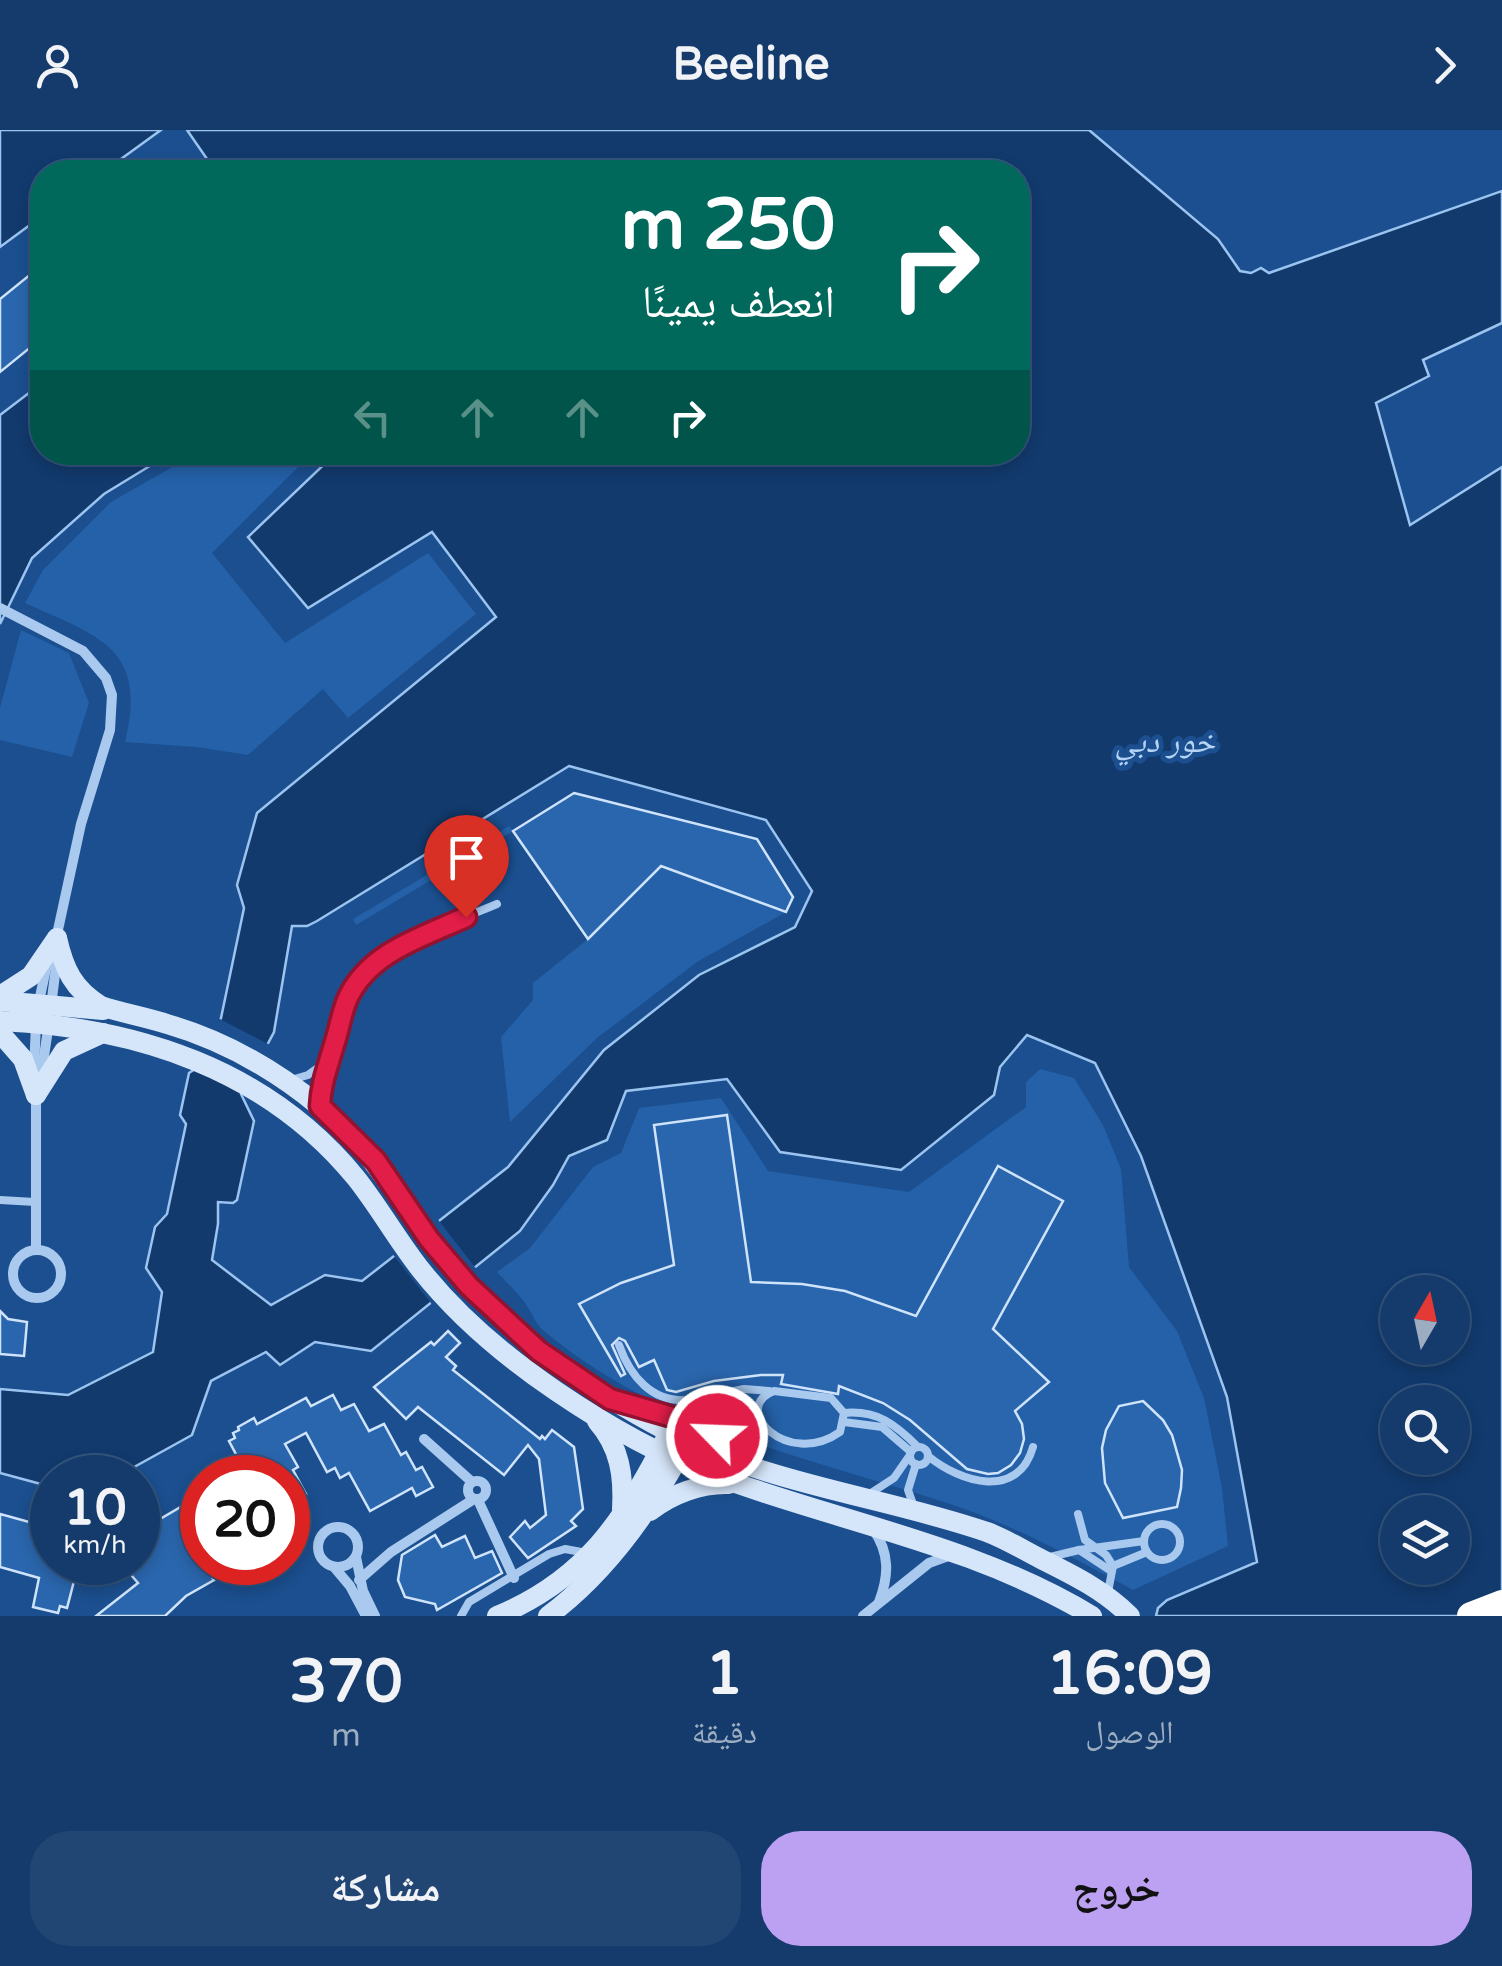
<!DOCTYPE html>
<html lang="ar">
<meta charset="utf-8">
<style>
:root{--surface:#143b6b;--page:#214673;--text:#f1f3f6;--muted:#9dadc1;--line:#33557e;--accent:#bca0f2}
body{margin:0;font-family:"Varela Round","Noto Naskh Arabic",sans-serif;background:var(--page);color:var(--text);direction:rtl;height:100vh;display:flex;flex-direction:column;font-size:38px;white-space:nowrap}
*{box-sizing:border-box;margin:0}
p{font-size:32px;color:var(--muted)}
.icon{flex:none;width:55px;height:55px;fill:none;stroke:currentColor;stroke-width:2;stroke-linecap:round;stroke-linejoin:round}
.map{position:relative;height:1486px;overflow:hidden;direction:ltr}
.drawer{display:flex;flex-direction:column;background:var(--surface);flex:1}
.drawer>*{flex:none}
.guide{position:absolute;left:30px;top:30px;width:1000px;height:305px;border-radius:40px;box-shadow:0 5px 15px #0003,0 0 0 2px var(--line);direction:rtl;background:#00695c;color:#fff;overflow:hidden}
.needle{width:65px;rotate:9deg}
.fabs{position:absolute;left:1380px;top:1145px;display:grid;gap:20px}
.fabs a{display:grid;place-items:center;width:90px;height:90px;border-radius:50%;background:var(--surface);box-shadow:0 5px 15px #0003,0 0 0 2px var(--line);font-size:50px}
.speed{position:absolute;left:30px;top:1325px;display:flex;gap:20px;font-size:50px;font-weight:700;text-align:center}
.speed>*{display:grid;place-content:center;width:130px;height:130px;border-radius:50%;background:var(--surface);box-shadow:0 5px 15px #0003,0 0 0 2px var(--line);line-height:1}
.speed small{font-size:25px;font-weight:400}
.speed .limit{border:15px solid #d22;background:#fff;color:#111}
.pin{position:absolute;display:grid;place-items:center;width:85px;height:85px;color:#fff;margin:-102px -42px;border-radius:50% 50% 50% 0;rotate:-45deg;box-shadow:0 0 10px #0007}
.pin .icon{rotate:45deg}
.me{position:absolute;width:110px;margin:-55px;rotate:294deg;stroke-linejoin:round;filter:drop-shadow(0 0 8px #0008)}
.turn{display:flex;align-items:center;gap:35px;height:210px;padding:0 30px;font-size:45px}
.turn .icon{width:130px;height:130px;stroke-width:2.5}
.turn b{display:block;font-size:70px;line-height:85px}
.lanes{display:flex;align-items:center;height:95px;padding:0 30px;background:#0003;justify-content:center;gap:50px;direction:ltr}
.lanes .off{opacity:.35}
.eta{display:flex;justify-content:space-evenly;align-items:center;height:170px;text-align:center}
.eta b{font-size:60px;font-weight:700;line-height:70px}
.button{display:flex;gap:20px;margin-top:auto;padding:20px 30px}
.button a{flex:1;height:115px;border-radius:40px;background:var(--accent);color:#111;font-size:40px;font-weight:700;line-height:115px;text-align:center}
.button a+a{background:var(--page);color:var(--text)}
header{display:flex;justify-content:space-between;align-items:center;height:130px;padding:0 30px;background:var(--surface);font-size:45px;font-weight:700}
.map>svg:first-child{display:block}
.green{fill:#2461a8}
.water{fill:#123a6d;stroke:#9cc4f0;stroke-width:2.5;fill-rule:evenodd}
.pier{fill:#1b4f8f}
.building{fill:#2a66ad;stroke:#cfe3fa;stroke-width:2.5}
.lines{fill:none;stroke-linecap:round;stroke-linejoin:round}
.lane{stroke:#a9c9ee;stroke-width:8}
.street{stroke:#a9c9ee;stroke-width:10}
.secondary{stroke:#d6e6fa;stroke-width:20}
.highway{stroke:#fff;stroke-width:28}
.route-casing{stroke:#92132f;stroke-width:25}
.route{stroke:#e11d48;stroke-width:18}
.labels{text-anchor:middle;stroke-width:10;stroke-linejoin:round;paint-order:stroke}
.water-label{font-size:32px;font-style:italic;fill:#b5d3f5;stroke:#1b4f8f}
</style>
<header><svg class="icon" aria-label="forward" viewBox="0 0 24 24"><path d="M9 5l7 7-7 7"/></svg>Beeline<svg class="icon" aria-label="person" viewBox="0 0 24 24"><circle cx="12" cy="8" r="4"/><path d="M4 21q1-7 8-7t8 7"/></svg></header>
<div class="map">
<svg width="1502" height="1486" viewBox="0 0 1502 1486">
<rect width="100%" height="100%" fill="#1b4f8f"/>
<!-- green -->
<g class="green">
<path d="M313,322L212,423L285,513L428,423L476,484L348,588L323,559L248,625L196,617L125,612C148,517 99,507 25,473L43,440L111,372L197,323Z"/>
<polygon points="21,500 69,523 89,573 72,627 0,610 0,578"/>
<polygon points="509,696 513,701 356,795 353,789"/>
<polygon points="661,736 786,782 697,832 597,908 510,992 501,907 533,870 533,853 588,809"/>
<path d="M1040,939L1074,948L1103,995L1121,1039L1129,1137L1177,1201L1204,1268L1222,1358L1228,1416L1133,1460C1072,1427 1012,1394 947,1373C808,1328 658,1297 544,1201C536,1195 533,1185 527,1176C519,1164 507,1153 497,1142L530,1118L593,1037L621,1023L639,978L721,968L768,1041L909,1062L1026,977V952Z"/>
</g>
<!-- water -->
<g class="water">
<polygon points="0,0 161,0 103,42 42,42 42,86 0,117"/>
<path d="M187,0H1089L1218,109L1240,141L1251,143L1261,138L1269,143L1502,61V193L1423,230L1429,246L1376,273L1410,395L1502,337V1486H1156L1158,1478L1167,1470L1257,1432L1227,1267L1141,1026L1095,933L1027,905L1000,937L994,965L901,1040L780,1022L727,949L626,961L607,1010L569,1026L553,1055L520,1101L371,1221L315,1212L280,1235L266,1222L211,1251L192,1305L116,1347L52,1348V1357L0,1343V1259L68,1265L153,1222L162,1162L146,1138L155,1097L167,1084L186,994L180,985L189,943L195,939L221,888L244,778L237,755L257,683L496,487L432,402L308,478L248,407L336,323L1018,322V42H216ZM569,636L766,690L812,761L795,797L699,845L604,920L508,1037L362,1151L325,1145L271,1175L212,1130L218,1094V1072L233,1073L237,1070L254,991L241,964L274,902L292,796H307L317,791ZM1398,1162H1452V1218H1398ZM1398,1272H1452V1328H1398ZM1398,1382H1452V1438H1398Z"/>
<polygon points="42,253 42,322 171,323 104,364 32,428 0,494 0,285"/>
</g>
<!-- pier -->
<g class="pier">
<polygon points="216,887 272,916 247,964 191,935"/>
<polygon points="436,1087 478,1141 434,1177 391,1122"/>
</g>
<!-- building -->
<g class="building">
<polygon points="42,135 42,208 0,242 0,169"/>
<polygon points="574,663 757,709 793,767 786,782 661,736 588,809 513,701"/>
<polygon points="727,985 751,1152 802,1154 845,1161 916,1186 998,1036 1063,1071 993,1199 1049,1252 1015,1281 1022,1294 1024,1309 1020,1323 1011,1335 998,1343 988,1344 967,1339 910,1290 883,1273 839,1256 838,1264 781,1254 783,1245 761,1245 714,1251 676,1262 667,1260 654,1230 639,1237 625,1211 619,1208 612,1215 625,1244 621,1246 579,1174 621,1153 674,1135 654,995"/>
<polygon points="0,1181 8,1189 27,1192 24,1226 0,1224"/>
<polygon points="448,1201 460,1213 446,1227 456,1236 453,1240 540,1309 542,1306 545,1309 552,1300 574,1317 583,1379 571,1391 576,1396 528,1428 510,1407 525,1391 530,1398 546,1385 539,1329 528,1315 504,1345 418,1277 406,1289 374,1257 431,1212 434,1215"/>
<polygon points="333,1265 341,1280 354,1274 369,1301 384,1294 401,1325 406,1322 416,1340 422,1337 433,1357 416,1366 412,1358 370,1381 349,1343 340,1348 335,1338 327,1342 306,1303 285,1314 298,1337 293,1340 306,1364 288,1374 288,1348 242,1348 234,1333 239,1330 229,1311 235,1308 233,1303 239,1300 238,1297 254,1288 257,1294 306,1268 311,1276"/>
<polygon points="1143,1271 1163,1290 1172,1305 1182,1340 1181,1358 1177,1377 1123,1388 1105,1353 1102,1318 1106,1300 1119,1276"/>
<polygon points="202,1374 202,1432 214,1450 186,1466 165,1486 96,1486 138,1453 120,1432 138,1432 138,1418 143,1413 138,1402 184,1375 188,1382"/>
<polygon points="0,1384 29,1392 31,1387 52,1393 52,1432 79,1432 67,1478 60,1476 58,1483 33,1477 39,1448 0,1437"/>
<polygon points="435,1405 442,1417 465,1406 475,1428 492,1421 502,1443 437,1480 435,1474 405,1467 398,1450 402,1425"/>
</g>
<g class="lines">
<!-- lane -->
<g class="lane">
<polyline points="291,950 308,945 326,932"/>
<path d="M320,973C321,950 329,934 335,913C339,898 341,882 348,868C374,814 446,796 497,774"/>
<polyline points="0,1070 35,1072"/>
<path d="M619,1215C630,1246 652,1273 688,1270C703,1269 712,1264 725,1275"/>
<path d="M774,1261L831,1268L844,1283L840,1302C787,1339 729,1278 774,1261Z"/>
<polyline points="637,1275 690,1290 724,1263 744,1259 769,1261"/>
<path d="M844,1283C877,1280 895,1294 918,1317"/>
<polyline points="844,1292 882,1297 911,1322"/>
<circle cx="919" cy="1326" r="9"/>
<polyline points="721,1322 715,1297 720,1279 733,1273 758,1277"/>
<path d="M928,1326C961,1353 1018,1370 1033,1317"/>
<polyline points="871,1363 894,1348 910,1325"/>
<polyline points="914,1377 908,1360 916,1334"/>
<polyline points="1078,1384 1085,1410 1106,1425 1113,1436"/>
<circle cx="1162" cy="1412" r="18"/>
<polyline points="1079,1420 1111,1441"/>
<polyline points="1050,1427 1079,1420 1144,1411"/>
<polyline points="1108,1462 1113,1436 1147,1422"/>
<polyline points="461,1486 469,1472 549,1424 565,1419 587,1423"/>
</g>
<!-- street -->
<g class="street">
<polyline points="0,478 83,521 106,548 112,565 110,600 81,694 56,809"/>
<polyline points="38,876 47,834"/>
<polyline points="51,876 57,829"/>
<polyline points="34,941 36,893"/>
<polyline points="41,946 49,893"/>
<polyline points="36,963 36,1120"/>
<circle cx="37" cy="1144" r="24"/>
<polyline points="424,1309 472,1352"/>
<circle cx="477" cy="1360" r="9"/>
<polyline points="478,1370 514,1448"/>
<circle cx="338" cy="1417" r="20"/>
<path d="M873,1399C890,1423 889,1446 879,1472"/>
<polyline points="356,1427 363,1461 375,1486"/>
<polyline points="334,1437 350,1456 366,1486"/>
<polyline points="359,1450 391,1422 474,1369"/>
<polyline points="863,1486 929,1433 951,1425"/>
</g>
<!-- secondary -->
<g class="secondary">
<path d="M57,808C64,839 73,859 101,876C122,883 145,887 167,894C222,910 274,939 319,976C374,1020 403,1080 448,1133C510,1206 586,1258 669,1302C769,1355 882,1366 987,1402C1006,1409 1023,1420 1041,1429C1073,1445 1104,1460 1130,1486"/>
<polyline points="0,866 31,846 57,808"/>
<polyline points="0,871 103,880"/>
<path d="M0,891C136,897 267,939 356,1048C379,1077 398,1111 421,1140C459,1188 506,1227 556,1261C603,1293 657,1324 710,1344C838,1392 973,1414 1092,1486"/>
<polyline points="0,903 23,929 36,965"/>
<polyline points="36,965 64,921 103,903"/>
<path d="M597,1291C620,1317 624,1346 622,1380"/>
<path d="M650,1381C672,1364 701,1353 729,1354"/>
<path d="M497,1486C584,1450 625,1390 666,1308"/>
<path d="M548,1486C606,1443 650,1381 684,1317"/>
</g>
<!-- highway -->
<polyline class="highway" points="1471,1486 1502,1474"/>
</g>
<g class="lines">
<!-- route casing -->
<g class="route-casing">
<path id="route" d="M466,787C423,807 368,822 347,870C341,885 339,900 334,915C328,936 321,953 320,976L376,1031L429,1109L469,1156L539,1221L610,1269L683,1290L696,1288L715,1297L717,1306"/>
</g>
<!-- route -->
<use href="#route" class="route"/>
</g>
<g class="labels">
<!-- water labels -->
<g class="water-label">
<text x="1165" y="622">خور دبي</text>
</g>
</g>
</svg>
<div class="fabs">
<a><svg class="needle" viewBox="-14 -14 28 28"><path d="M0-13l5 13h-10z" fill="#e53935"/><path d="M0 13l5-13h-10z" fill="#9dadc1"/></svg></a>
<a><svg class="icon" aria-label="search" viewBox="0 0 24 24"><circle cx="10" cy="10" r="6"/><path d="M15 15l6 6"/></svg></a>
<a><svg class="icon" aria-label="layers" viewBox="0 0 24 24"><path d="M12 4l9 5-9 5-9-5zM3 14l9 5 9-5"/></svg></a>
</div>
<div class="speed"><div>10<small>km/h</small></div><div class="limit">20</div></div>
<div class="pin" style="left:466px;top:787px;background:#d93025"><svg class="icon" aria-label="arrive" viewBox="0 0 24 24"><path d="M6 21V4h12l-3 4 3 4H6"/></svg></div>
<svg class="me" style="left:717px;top:1306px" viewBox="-20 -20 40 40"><circle r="17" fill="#e11d48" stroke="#fff" stroke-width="3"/><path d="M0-11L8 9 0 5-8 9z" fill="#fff"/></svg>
<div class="guide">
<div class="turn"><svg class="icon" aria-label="right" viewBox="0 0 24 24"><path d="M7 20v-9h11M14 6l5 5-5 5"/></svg><div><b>250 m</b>انعطف يمينًا</div></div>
<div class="lanes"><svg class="icon off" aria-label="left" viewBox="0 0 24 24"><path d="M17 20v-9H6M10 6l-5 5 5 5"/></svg><svg class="icon off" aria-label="ahead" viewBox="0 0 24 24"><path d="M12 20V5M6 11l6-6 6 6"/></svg><svg class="icon off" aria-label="ahead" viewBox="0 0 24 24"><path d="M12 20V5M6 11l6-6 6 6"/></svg><svg class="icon" aria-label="right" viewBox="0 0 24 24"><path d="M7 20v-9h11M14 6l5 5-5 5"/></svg></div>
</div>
</div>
<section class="drawer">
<div class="eta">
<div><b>16:09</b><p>الوصول</p></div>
<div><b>1</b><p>دقيقة</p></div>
<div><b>370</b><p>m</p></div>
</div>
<div class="button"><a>خروج</a><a>مشاركة</a></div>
</section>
